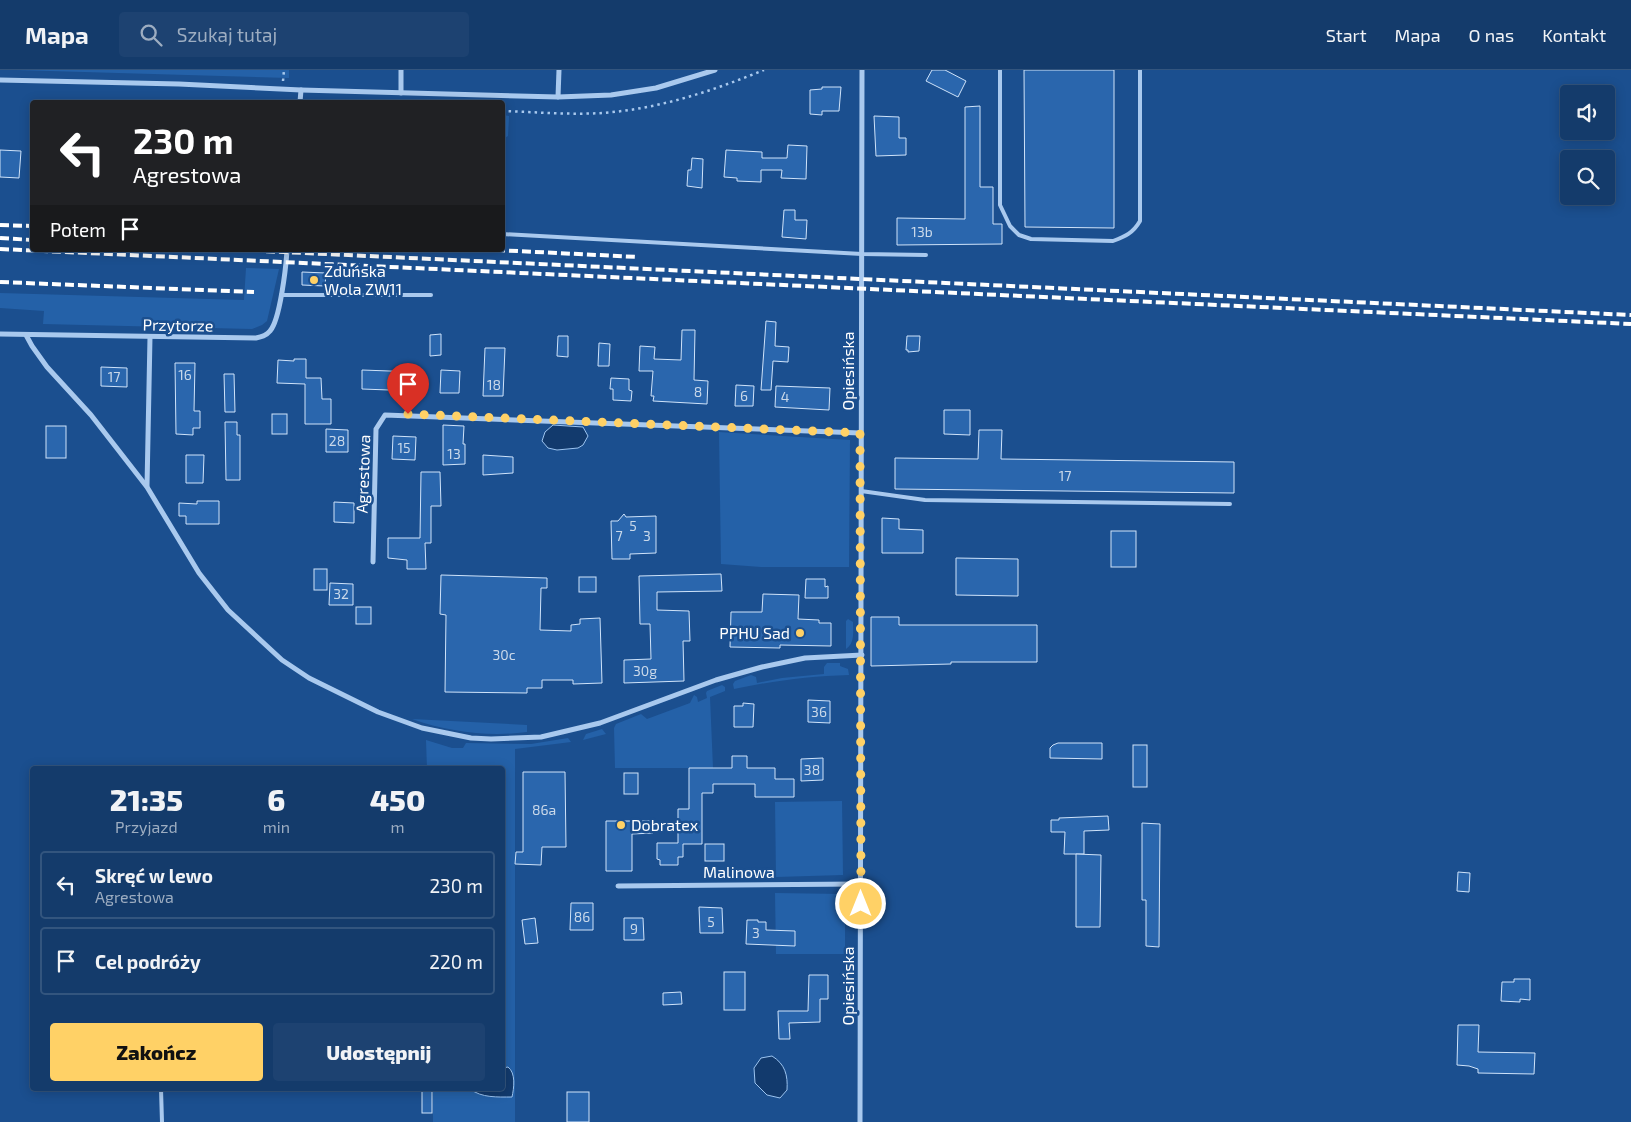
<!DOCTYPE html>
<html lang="pl">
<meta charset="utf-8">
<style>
:root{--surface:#143b6b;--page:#1d4271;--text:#f1f3f6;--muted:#9dadc1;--line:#33557e;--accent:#ffd166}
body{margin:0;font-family:"Exo 2",sans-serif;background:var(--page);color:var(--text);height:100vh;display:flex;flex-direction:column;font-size:19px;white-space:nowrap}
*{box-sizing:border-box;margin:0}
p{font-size:16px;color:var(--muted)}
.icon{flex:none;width:28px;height:28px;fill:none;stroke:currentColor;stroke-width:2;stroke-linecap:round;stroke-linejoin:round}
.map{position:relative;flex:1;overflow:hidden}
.side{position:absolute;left:30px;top:696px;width:475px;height:325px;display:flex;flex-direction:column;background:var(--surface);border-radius:5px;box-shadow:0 2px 12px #0003,0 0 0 1px var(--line)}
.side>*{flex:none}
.banner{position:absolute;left:30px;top:30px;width:475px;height:152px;border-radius:5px;box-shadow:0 2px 12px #0003,0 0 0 1px var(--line);background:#202124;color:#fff;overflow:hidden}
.controls{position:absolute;left:1560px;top:15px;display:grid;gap:10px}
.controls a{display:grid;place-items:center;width:55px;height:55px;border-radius:5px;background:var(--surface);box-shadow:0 2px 12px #0003,0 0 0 1px var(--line);font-size:25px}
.pin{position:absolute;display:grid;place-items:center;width:42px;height:42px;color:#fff;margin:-51px -21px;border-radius:50% 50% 50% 0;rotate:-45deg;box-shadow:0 0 5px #0007}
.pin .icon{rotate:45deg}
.me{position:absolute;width:55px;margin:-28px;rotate:0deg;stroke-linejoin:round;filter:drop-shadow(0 0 4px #0008)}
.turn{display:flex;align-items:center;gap:18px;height:105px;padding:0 20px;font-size:22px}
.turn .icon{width:65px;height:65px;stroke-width:2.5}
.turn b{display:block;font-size:35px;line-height:42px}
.then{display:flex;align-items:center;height:48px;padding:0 20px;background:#0003;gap:10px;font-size:19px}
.eta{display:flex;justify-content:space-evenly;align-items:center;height:85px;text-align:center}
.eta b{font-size:30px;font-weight:800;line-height:35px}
.cta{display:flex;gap:10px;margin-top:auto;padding:10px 20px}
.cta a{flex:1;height:58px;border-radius:5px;background:var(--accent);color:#111;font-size:20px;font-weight:800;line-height:58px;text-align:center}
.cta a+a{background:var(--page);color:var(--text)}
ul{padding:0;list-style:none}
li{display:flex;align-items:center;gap:15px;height:68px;margin:0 10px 8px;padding:0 10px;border:2px solid var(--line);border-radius:5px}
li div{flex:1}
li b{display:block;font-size:19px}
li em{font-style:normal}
header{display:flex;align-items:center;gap:30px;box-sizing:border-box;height:70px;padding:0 25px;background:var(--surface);border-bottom:1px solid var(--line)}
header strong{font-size:24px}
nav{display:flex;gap:28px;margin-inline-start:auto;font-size:18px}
.search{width:350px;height:45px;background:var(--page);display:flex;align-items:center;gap:12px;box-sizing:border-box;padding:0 18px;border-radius:5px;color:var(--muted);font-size:19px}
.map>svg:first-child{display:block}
.green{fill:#2461a8}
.water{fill:#123a6d;stroke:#9cc4f0}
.building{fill:#2a66ad;stroke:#cfe3fa}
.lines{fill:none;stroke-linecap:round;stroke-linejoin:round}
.path{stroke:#a9c9ee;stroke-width:2.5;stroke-dasharray:2.5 4;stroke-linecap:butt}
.lane{stroke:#a9c9ee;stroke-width:4}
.street{stroke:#a9c9ee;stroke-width:5}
.rail{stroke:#fff;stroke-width:4;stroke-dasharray:9 4;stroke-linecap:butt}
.route{stroke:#ffd166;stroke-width:9;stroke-dasharray:0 16.2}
.poi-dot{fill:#ffd166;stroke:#1b4f8f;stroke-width:2}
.labels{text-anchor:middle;stroke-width:5;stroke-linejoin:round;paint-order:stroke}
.number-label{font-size:14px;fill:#cad9ea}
.poi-label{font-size:16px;fill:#fff;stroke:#1b4f8f;text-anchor:start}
.street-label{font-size:16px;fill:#fff;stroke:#1b4f8f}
</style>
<header>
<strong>Mapa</strong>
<div class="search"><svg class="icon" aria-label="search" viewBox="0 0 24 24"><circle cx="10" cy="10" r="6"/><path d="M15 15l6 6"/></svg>Szukaj tutaj</div>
<nav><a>Start</a><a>Mapa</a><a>O nas</a><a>Kontakt</a></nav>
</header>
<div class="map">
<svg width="1631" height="1052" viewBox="0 0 1631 1052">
<rect width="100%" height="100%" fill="#1b4f8f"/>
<!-- green -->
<g class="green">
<polygon points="15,0 289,0 289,8"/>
<polygon points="503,45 509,46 508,66 503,69"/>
<polygon points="246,198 279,199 267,251 262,255 252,259 43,254 44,241 0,238 0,223 244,230"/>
<polygon points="719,362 850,370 849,497 761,497 721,494"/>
<path d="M848,549L853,552C853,562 855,573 846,579V551Z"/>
<path d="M827,593H840V596L848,599L849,605C809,606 773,611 734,619L733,614L735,611L751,605L756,607L757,613L782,608L824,604V597Z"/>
<polygon points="722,615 725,617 725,621 710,627 713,698 615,698 614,658 616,654 641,644 647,649 690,633 694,625 697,627 698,632 707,628 706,623 707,621"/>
<path d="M412,649L527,655V662C489,667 449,662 412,649Z"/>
<polygon points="602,659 606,664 583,670 586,664"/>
<polygon points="568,668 571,672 515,679 515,1052 433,1052 433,1019 502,1019 502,699 427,699 426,670 452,678 463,678 466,673 531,674"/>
<polygon points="842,731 843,805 776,807 775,732"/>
<polygon points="775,823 841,824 845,829 845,884 776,884"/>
</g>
<!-- water -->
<g class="water">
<polygon points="553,355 583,357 588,366 583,375 578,378 557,380 548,378 542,371 545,362"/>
<path d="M772,986C785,994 788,1005 787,1020L780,1028L767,1025L755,1013L754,998L761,988Z"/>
<path d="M508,997C516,1003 514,1018 512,1027C497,1027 482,1028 470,1019H502L503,998Z"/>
</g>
<!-- building -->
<g class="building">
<polygon points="932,0 945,0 966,11 958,27 926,11"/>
<polygon points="1024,0 1114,0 1114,158 1025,157"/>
<polygon points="822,17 841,17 839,41 822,41 822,45 810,44 810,20 822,19"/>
<polygon points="980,36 980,117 993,117 993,154 1002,154 1002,174 897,175 897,148 965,149 965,37"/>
<polygon points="874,46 899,47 899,68 906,68 906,85 876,86"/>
<polygon points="788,75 807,76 806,109 781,108 782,100 761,100 761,112 737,111 737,108 724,107 726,80 762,82 762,88 787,88"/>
<polygon points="0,80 21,81 19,108 0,107"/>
<polygon points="692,88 703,89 702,118 687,116 688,100 691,100"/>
<polygon points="784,140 795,140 795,150 807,150 806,169 782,167"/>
<polygon points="302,202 326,203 325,216 302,215"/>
<polygon points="766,251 776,252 775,276 789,277 788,292 773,291 771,320 761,320"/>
<polygon points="682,260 695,260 694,310 708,311 707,334 653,331 654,326 651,326 653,301 639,301 640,276 655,277 654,289 681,290"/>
<polygon points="441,264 441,285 430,286 430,265"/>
<polygon points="558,266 568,266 568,287 557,286"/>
<polygon points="907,266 920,266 919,281 908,282 908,280 906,280"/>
<polygon points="599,273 610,274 609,296 598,296"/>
<polygon points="485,278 505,278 503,326 483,326"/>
<polygon points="294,289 306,289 306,308 321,308 322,329 331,329 331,354 305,354 305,314 277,313 278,290 294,291"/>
<polygon points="175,293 195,293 194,341 200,341 200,358 193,358 193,365 176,364"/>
<polygon points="101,297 127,298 127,317 101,316"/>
<polygon points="362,300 417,302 416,321 362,319"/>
<polygon points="441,300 460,301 459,323 440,323"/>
<polygon points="224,304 234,304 235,342 225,342"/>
<polygon points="611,308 629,309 629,320 632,321 631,331 613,330 613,319 610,319"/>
<polygon points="736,315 754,316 753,336 735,336"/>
<polygon points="776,316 830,318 829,340 775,337"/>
<polygon points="944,340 970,340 970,365 944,364"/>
<rect x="272" y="344" width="15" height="20"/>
<polygon points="225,352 237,352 237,365 240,365 240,410 226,410"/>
<polygon points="443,355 464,356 463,374 465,374 465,394 443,395"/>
<rect x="46" y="356" width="20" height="32"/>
<polygon points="326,359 348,360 348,382 326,382"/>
<polygon points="979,360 1002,360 1001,389 1234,392 1234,423 895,419 895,388 978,389"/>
<polygon points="393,366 416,367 415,390 392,389"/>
<polygon points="186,385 204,385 203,413 186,413"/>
<polygon points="483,385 513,387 513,403 483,405"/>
<polygon points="421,402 440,402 441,436 431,436 431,473 425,473 426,499 407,499 407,490 388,488 388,468 420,468"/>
<polygon points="197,431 219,431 219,454 186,454 186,446 179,446 179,433 197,434"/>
<polygon points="334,432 354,433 354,453 334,452"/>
<polygon points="624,444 626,447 656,446 656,483 630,484 630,489 612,489 611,451 618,451"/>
<polygon points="882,448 899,449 899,459 923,460 923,483 882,483"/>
<rect x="1111" y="461" width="25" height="36"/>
<polygon points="956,488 1018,489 1018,526 956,525"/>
<rect x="314" y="499" width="13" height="21"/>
<polygon points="721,504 722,521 657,522 657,540 689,541 690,571 683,571 684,611 624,613 624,590 651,589 650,554 640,554 639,506"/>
<polygon points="441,505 547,508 547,518 541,518 540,560 571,561 571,555 580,554 580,549 600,548 602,613 573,614 573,610 542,610 542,618 527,618 527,623 445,622 446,545 440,544"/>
<rect x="579" y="507" width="17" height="15"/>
<polygon points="806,509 825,509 825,517 828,516 828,528 805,528"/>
<polygon points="330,513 353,514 353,535 329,535"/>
<polygon points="763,524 799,525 798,549 819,550 819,553 831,553 831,576 780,575 780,578 730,577 731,542 762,542"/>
<rect x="356" y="537" width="15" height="17"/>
<polygon points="871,547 899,547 899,555 1037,555 1037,592 951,592 951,594 871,596"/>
<polygon points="808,630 830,631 830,653 808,652"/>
<polygon points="743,633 754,634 753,657 734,657 734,636 743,636"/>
<polygon points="1058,673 1102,673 1102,689 1050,688 1050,678 1053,675"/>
<rect x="1133" y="675" width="14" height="42"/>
<polygon points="732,686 747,686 747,698 775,698 775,709 794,709 794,727 755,727 755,714 713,714 713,723 702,723 702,774 683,774 683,787 678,787 678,795 660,795 660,790 657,789 657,773 678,773 678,739 689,739 689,698 732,698"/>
<polygon points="823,688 823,710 801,711 801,689"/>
<polygon points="523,702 565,702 566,777 542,777 541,795 515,794 516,782 523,782"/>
<rect x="624" y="703" width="14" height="21"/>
<polygon points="1108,746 1109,760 1084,761 1084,784 1064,784 1065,762 1051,762 1051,750 1059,750 1059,748"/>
<polygon points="606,751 654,751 653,763 632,764 632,801 606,801"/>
<polygon points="1142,753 1160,754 1159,877 1146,876 1146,830 1142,830"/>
<rect x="705" y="774" width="19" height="17"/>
<polygon points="1076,784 1101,785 1100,857 1076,857"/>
<polygon points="1458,802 1470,803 1469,822 1457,821"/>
<polygon points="571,833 593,833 593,860 570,860"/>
<polygon points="699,837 722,838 723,863 700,863"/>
<polygon points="535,848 538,873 525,874 522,850"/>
<polygon points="624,848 643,848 644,870 624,870"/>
<polygon points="747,850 758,850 758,852 766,852 766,860 795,861 795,876 746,874"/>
<rect x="724" y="902" width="21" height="38"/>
<polygon points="809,905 828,905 828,929 820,929 820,952 789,953 790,969 779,969 778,941 808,941"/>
<polygon points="1514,909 1530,909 1530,930 1520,929 1520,932 1501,931 1502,912 1514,912"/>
<polygon points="681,922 682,934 663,935 663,923"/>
<polygon points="1458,955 1479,955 1478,982 1535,983 1534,1004 1478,1003 1478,999 1469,996 1457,995"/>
<rect x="422" y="1019" width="10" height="24"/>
<rect x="567" y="1022" width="22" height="30"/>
</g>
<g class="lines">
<!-- path -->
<g class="path">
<polyline points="283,11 284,0"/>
<path d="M502,41C536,42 569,45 602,43C659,39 712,21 764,0"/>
</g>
<!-- lane -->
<g class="lane">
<path d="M1000,0V135L1010,156L1019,165L1031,169L1113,171C1126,166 1133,163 1140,151V0"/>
<polyline points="502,164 862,184 926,185"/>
<polyline points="281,225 431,225"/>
<polyline points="861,421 925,430 1230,434"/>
<polyline points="161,1019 162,1052"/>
</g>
<!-- street -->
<g class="street">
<polyline points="0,10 179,14 301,20 558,27 611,25 656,18 715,0"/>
<polyline points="401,23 401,0"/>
<polyline points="558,27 559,0"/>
<polyline points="300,32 301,20"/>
<path d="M0,264L256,268C261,267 266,266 270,261C280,250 286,197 287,180"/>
<polyline points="26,265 32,276 47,297 91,345 147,417 199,503 228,540 282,590 309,608 378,642 422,658 471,668 491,669 541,667 600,653 716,610 762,597 805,588 862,585"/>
<polyline points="147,416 150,267"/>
<polyline points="373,492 376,359 385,345 860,363"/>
<polyline points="618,816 861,814"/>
<polyline points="860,1052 862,0"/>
</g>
<!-- rail -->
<g class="rail">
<polyline points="0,155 32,156"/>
<polyline points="0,168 32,170"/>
<polyline points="0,179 1631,254"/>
<polyline points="240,180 1631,245"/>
<polyline points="496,180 638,187"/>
<polyline points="0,212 254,222"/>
</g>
</g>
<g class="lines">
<!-- route -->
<polyline class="route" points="408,344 860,363 861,834"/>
</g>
<!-- markers -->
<g class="poi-dot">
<circle cx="314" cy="210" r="5"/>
<circle cx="800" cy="563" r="5"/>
<circle cx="621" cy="755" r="5"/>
</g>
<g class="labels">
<!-- number labels -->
<g class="number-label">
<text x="922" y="167">13b</text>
<text x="185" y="310">16</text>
<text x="114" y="312">17</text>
<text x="494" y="320">18</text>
<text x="698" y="327">8</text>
<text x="744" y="331">6</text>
<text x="785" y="332">4</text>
<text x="337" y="376">28</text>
<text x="404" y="383">15</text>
<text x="454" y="389">13</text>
<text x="1065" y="411">17</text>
<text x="633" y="461">5</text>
<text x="619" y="471">7</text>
<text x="647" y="471">3</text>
<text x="341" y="529">32</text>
<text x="504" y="590">30c</text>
<text x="645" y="606">30g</text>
<text x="819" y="647">36</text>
<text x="812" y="705">38</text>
<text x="544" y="745">86a</text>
<text x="582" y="852">86</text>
<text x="711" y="857">5</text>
<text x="634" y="864">9</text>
<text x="756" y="868">3</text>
</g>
<!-- poi labels -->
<g class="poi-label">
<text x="324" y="207">Zduńska<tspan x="324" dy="18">Wola ZW11</tspan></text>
<text x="790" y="569" text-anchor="end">PPHU Sad</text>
<text x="631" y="761">Dobratex</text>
</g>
<!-- street labels -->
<g class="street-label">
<text transform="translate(178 255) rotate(1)" y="6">Przytorze</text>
<text transform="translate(848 301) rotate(-90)" y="6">Opiesińska</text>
<text transform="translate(363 404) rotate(-88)" y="6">Agrestowa</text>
<text x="739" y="808">Malinowa</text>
<text transform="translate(848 916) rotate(-90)" y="6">Opiesińska</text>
</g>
</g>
</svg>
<div class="controls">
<a><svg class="icon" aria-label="sound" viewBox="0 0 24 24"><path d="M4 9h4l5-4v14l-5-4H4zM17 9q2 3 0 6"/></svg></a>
<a><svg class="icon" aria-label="search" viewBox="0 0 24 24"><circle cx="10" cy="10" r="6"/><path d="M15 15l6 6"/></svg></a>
</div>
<div class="pin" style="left:408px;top:344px;background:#d93025"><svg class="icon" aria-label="arrive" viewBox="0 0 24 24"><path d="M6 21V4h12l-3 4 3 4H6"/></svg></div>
<svg class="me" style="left:861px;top:834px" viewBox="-20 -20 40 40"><circle r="17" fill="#ffd166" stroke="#fff" stroke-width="3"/><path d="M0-11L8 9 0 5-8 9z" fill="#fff"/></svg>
<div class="banner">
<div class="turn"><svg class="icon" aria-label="left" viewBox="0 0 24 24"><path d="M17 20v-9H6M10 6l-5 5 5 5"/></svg><div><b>230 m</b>Agrestowa</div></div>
<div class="then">Potem<svg class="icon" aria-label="arrive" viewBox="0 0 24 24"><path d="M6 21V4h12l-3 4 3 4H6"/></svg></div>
</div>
<section class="side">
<div class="eta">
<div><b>21:35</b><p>Przyjazd</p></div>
<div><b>6</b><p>min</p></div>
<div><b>450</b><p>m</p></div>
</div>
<ul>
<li><svg class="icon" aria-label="left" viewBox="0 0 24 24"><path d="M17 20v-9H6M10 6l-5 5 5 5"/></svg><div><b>Skręć w lewo</b><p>Agrestowa</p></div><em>230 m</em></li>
<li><svg class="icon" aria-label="arrive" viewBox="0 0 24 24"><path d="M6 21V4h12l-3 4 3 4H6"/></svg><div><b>Cel podróży</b></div><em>220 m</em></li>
</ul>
<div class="cta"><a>Zakończ</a><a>Udostępnij</a></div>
</section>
</div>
